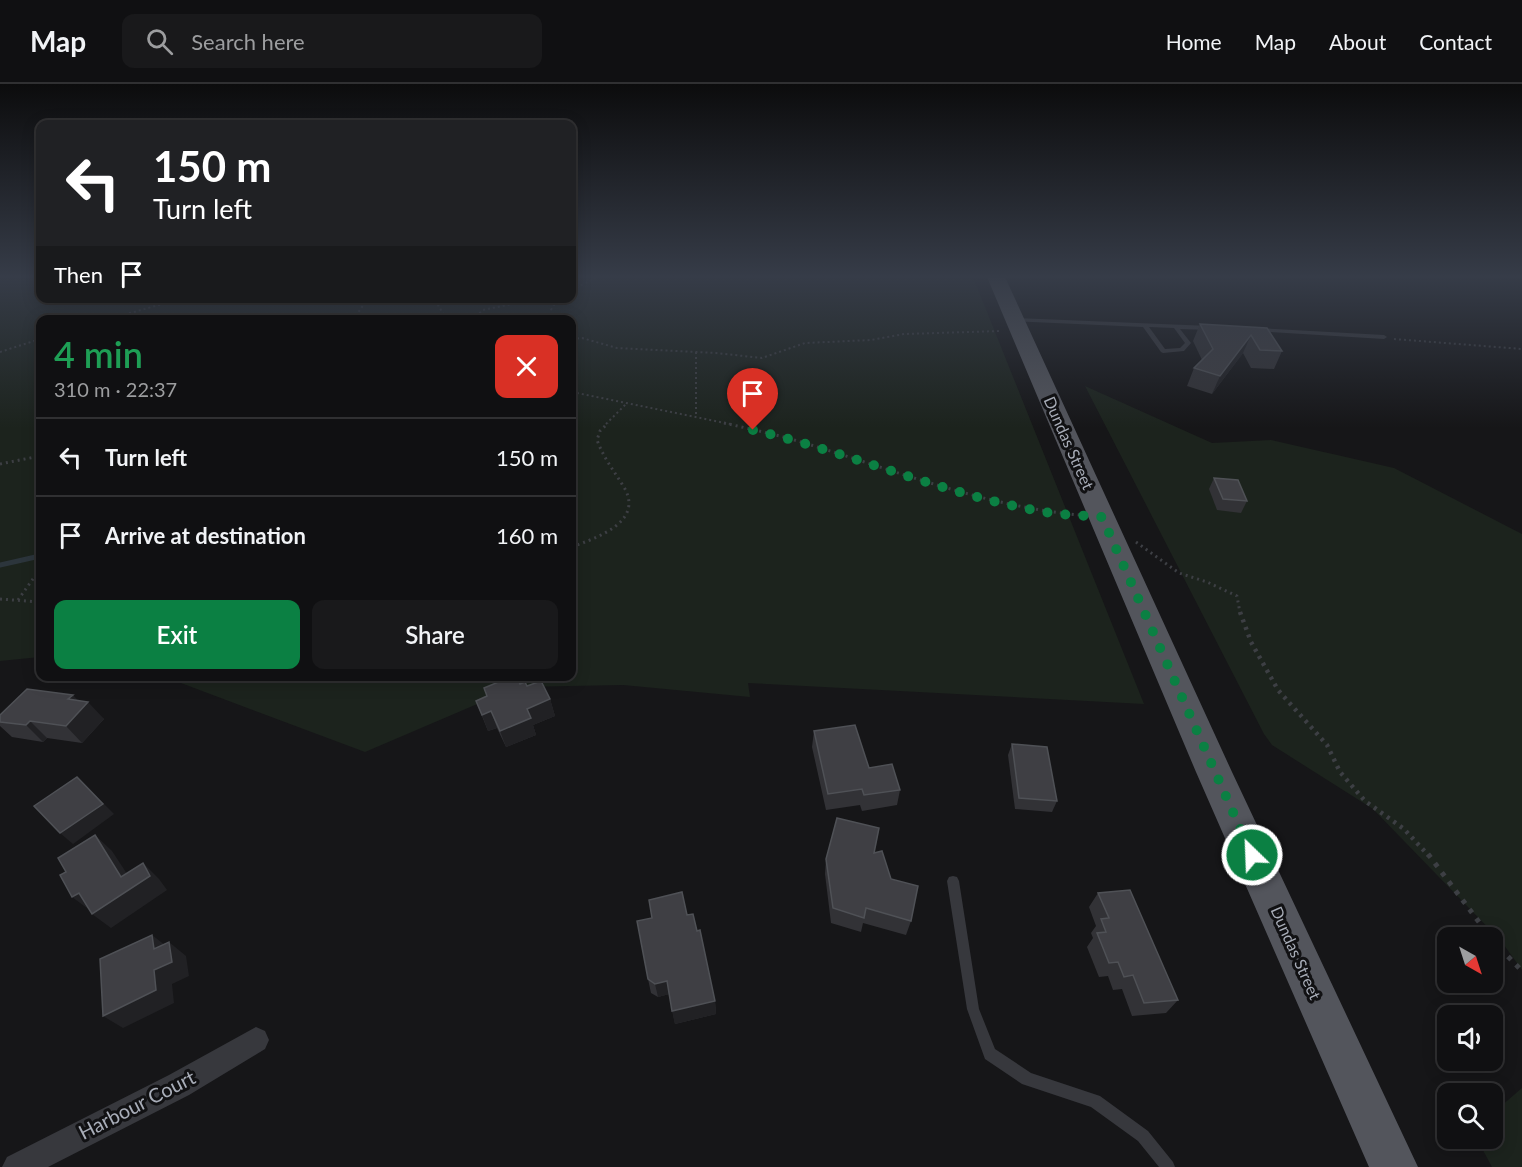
<!DOCTYPE html>
<meta charset="utf-8">
<style>
:root{--surface:#101012;--page:#19191b;--text:#f1f3f6;--muted:#9c9d9f;--line:#303032;--accent:#0b8043}
body{margin:0;font-family:Lato,sans-serif;background:var(--page);color:var(--text);height:100vh;display:flex;flex-direction:column;font-size:22px;white-space:nowrap}
*{box-sizing:border-box;margin:0}
p{font-size:20px;color:var(--muted)}
.icon{flex:none;width:33px;height:33px;fill:none;stroke:currentColor;stroke-width:2;stroke-linecap:round;stroke-linejoin:round}
.map{position:relative;flex:1;overflow:hidden}
.sheet{position:absolute;left:36px;top:231px;width:540px;height:366px;display:flex;flex-direction:column;background:var(--surface);border-radius:12px;box-shadow:0 3px 15px #0003,0 0 0 2px var(--line)}
.sheet>*{flex:none}
.hud{position:absolute;left:36px;top:36px;width:540px;height:183px;border-radius:12px;box-shadow:0 3px 15px #0003,0 0 0 2px var(--line);background:#202124;color:#fff;overflow:hidden}
.needle{width:39px;rotate:141deg}
.buttons{position:absolute;left:1437px;top:843px;display:grid;gap:12px}
.buttons a{display:grid;place-items:center;width:66px;height:66px;border-radius:12px;background:var(--surface);box-shadow:0 3px 15px #0003,0 0 0 2px var(--line);font-size:30px}
.pin{position:absolute;display:grid;place-items:center;width:51px;height:51px;color:#fff;margin:-62px -26px;border-radius:50% 50% 50% 0;rotate:-45deg;box-shadow:0 0 6px #0007}
.pin .icon{rotate:45deg}
.me{position:absolute;width:66px;margin:-33px;rotate:336deg;stroke-linejoin:round;filter:drop-shadow(0 0 4px #0008)}
.turn{display:flex;align-items:center;gap:21px;height:126px;padding:0 18px;font-size:27px}
.turn .icon{width:78px;height:78px;stroke-width:2.5}
.turn b{display:block;font-size:42px;line-height:51px}
.then{display:flex;align-items:center;height:57px;padding:0 18px;background:#0003;gap:12px;font-size:22px}
.round{display:grid;place-items:center;flex:none;width:63px;height:63px;border-radius:12px;background:var(--page)}
.headline{display:flex;align-items:center;justify-content:space-between;height:102px;padding:0 18px}
h1{font-size:36px;font-weight:600;line-height:45px;color:#1e9e55}
.action{display:flex;gap:12px;margin-top:auto;padding:12px 18px}
.action a{flex:1;height:69px;border-radius:12px;background:var(--accent);color:#fff;font-size:24px;font-weight:600;line-height:69px;text-align:center}
.action a+a{background:var(--page);color:var(--text)}
ul{padding:0;list-style:none}
li{display:flex;align-items:center;gap:18px;height:78px;padding:0 18px;border-top:2px solid var(--line)}
li div{flex:1}
li b{display:block;font-size:22px}
li em{font-style:normal}
header{display:flex;align-items:center;gap:36px;box-sizing:border-box;height:84px;padding:0 30px;background:var(--surface);border-bottom:2px solid var(--line)}
header strong{font-size:28px}
nav{display:flex;gap:33px;margin-inline-start:auto;font-size:21px}
.search{width:420px;height:54px;background:var(--page);display:flex;align-items:center;gap:15px;box-sizing:border-box;padding:0 21px;border-radius:12px;color:var(--muted);font-size:22px}
.map>svg:first-child{display:block}
.green{fill:#1c231d}
.lines{fill:none;stroke-linecap:round;stroke-linejoin:round}
.stream{stroke:#2c353c;stroke-width:5}
.path-far3{stroke:#3d3f44;stroke-width:2;stroke-dasharray:2 3;stroke-linecap:butt}
.path-far2{stroke:#3d3f44;stroke-width:3;stroke-dasharray:2 4;stroke-linecap:butt}
.path-far1{stroke:#3d3f44;stroke-width:4.5;stroke-dasharray:3 5;stroke-linecap:butt}
.path{stroke:#3d3f44;stroke-width:5;stroke-dasharray:4.5 7;stroke-linecap:butt}
.service{fill:#37383d;fill-rule:evenodd}
.minor{fill:#37383d;fill-rule:evenodd}
.primary{fill:#53555c;fill-rule:evenodd}
.wall{fill:#323236}
.shaded-wall{fill:#212124}
.building{fill:#3f3f44;stroke:#4f5156;stroke-width:1.5}
.route{stroke:#0b8043;stroke-width:10;stroke-dasharray:0 18}
.labels{text-anchor:middle;stroke-width:6;stroke-linejoin:round;paint-order:stroke}
.street-label{font-size:16px;fill:#a8adb8;stroke:#111113}
.near-street-label{font-size:20px;fill:#a8adb8;stroke:#111113}
</style>
<header>
<strong>Map</strong>
<div class="search"><svg class="icon" aria-label="search" viewBox="0 0 24 24"><circle cx="10" cy="10" r="6"/><path d="M15 15l6 6"/></svg>Search here</div>
<nav><a>Home</a><a>Map</a><a>About</a><a>Contact</a></nav>
</header>
<div class="map">
<svg width="1522" height="1083" viewBox="0 0 1522 1083">
<rect width="100%" height="100%" fill="#161618"/>
<!-- green -->
<g class="green">
<polygon points="0,193 40,193 40,214 572,214 572,193 973,193 1144,620 748,599 750,613 623,601 517,603 365,668 165,593 572,592 572,236 40,236 40,573 0,577"/>
<polygon points="1085,302 1212,359 1271,356 1394,384 1522,450 1522,886 1501,857 1373,725 1272,661 1264,650"/>
<polygon points="1522,1004 1522,1083 1492,1083 1477,1055 1492,1054 1493,1026 1500,1023"/>
</g>
<g class="lines">
<!-- stream -->
<polyline class="stream" points="0,481 40,472"/>
<!-- path-far3 -->
<g class="path-far3">
<polyline points="572,206 597,193"/>
<polyline points="430,214 438,221 447,236"/>
<polyline points="105,236 184,214"/>
<polyline points="353,236 368,214"/>
<polyline points="472,236 483,226 541,214"/>
<polyline points="552,236 551,226 558,214"/>
<polyline points="572,255 582,254 617,264 716,269 762,274 805,259 871,256 904,250 1001,247"/>
<polyline points="1394,255 1522,265"/>
<polyline points="0,268 40,255"/>
<polyline points="696,268 696,332"/>
<polyline points="572,308 730,340"/>
<polyline points="606,340 626,320"/>
</g>
<!-- path-far2 -->
<g class="path-far2">
<path d="M724,339C746,344 769,349 791,355C887,383 980,422 1080,431"/>
<polyline points="0,380 40,372"/>
<polyline points="1136,458 1179,489 1207,498 1237,512 1240,529"/>
<path d="M572,463C595,454 643,439 625,405C615,388 604,375 597,356L600,347L608,339"/>
<polyline points="0,515 40,518"/>
<polyline points="18,516 40,485"/>
</g>
<!-- path-far1 -->
<polyline class="path-far1" points="1240,528 1251,558 1278,606 1327,661 1340,688 1365,717 1404,745 1429,772"/>
<!-- path -->
<g class="path">
<polyline points="1428,770 1491,854"/>
<polyline points="1492,856 1522,887"/>
</g>
<!-- service -->
<g class="service">
<path d="M1015,234L1210,242L1213,244L1210,246L1180,245L1191,259L1184,267L1163,269L1161,268L1143,243L1013,237L1012,236ZM1149,243L1174,244L1185,259L1180,264L1165,265Z"/>
<polygon points="1257,244 1384,251 1387,253 1384,255 1255,247 1254,246"/>
<polygon points="953,792 957,793 959,797 979,925 995,965 1031,989 1100,1012 1148,1047 1173,1078 1175,1083 1159,1083 1138,1057 1091,1023 1022,1000 985,975 967,925 947,797 949,793"/>
</g>
<!-- minor -->
<polygon class="minor" points="256,943 265,947 269,956 265,965 189,1011 48,1083 2,1083 7,1073 169,991"/>
<!-- primary -->
<polygon class="primary" points="987,193 1005,193 1232,688 1418,1083 1369,1083 1196,688"/>
</g>
<!-- wall -->
<g class="wall">
<polygon points="1200,240 1267,244 1282,267 1274,285 1251,284 1243,269 1212,310 1187,302 1194,284 1202,276 1193,257"/>
<polygon points="1214,394 1247,417 1241,429 1217,426 1209,405"/>
<polygon points="520,600 527,602 550,615 555,632 533,641 536,651 506,663 497,644 488,647 476,617 487,612 484,604"/>
<polygon points="78,617 104,635 82,659 47,654 43,658 12,653 0,642 0,631"/>
<polygon points="814,647 900,706 897,721 862,727 860,721 826,726 812,663"/>
<polygon points="1012,660 1057,717 1052,728 1015,725 1008,671"/>
<polygon points="874,769 891,795 911,837 906,851 863,839 861,848 831,839 825,790 826,775"/>
<polygon points="1098,809 1178,916 1166,929 1132,932 1122,905 1113,906 1108,892 1099,893 1087,863 1093,854 1091,849 1096,842 1089,823"/>
<polygon points="687,831 697,847 715,917 716,930 675,940 669,910 658,913 651,909 648,895 652,834"/>
</g>
<!-- shaded-wall -->
<g class="shaded-wall">
<polygon points="1251,251 1243,269 1212,310 1220,292"/>
<polygon points="73,611 84,623 88,618 104,635 82,659 66,642 68,615"/>
<polygon points="550,615 555,632 533,641 536,651 506,663 500,647 527,625"/>
<polygon points="491,627 497,644 488,647 482,631"/>
<polygon points="30,637 47,654 43,658 26,641"/>
<polygon points="77,693 114,730 73,760 60,749"/>
<polygon points="95,751 112,767 135,802 143,779 159,795 167,806 111,844 92,830"/>
<polygon points="79,809 91,827 72,813"/>
<polygon points="152,851 170,865 169,858 186,872 189,892 172,900 174,919 123,944 103,932 154,886"/>
<polygon points="667,897 670,910 658,913 655,900"/>
<polygon points="715,917 716,930 675,940 672,927"/>
</g>
<!-- building -->
<g class="building">
<polygon points="1200,240 1267,244 1282,267 1260,266 1251,251 1220,292 1194,284 1213,265"/>
<polygon points="1214,394 1238,396 1247,417 1223,415"/>
<polygon points="513,592 516,592 520,600 525,598 527,602 541,597 550,615 527,625 531,634 500,647 491,627 482,631 476,617 487,612 484,604"/>
<polygon points="27,605 73,611 68,615 88,618 66,642 30,637 26,641 0,638 0,631"/>
<polygon points="855,641 869,684 892,680 900,706 864,711 862,705 828,710 814,647"/>
<polygon points="1012,660 1047,663 1057,717 1019,714"/>
<polygon points="77,693 103,720 60,749 34,722"/>
<polygon points="837,734 879,744 874,769 882,767 891,795 918,802 911,837 866,824 864,834 833,824 826,775"/>
<polygon points="95,751 121,793 143,779 150,792 92,830 79,809 72,813 60,791 66,788 58,774"/>
<polygon points="1130,806 1178,916 1144,919 1133,891 1124,893 1118,878 1109,879 1097,849 1106,848 1101,835 1109,834 1098,809"/>
<polygon points="682,808 687,831 693,830 697,847 700,846 715,917 672,927 667,897 655,900 648,895 637,837 652,834 649,816"/>
<polygon points="152,851 154,865 169,858 172,878 154,886 156,906 103,932 100,875"/>
</g>
<!-- sky -->
<linearGradient id="sky" x2="0" y2="1"><stop stop-color="#0c0c0d"/><stop offset="0.56" stop-color="#363c48"/><stop offset="1" stop-color="#363c48" stop-opacity="0"/></linearGradient>
<rect width="1522" height="344" fill="url(#sky)"/>
<g class="lines">
<!-- route -->
<path class="route" d="M753,346C848,368 938,408 1034,426C1056,431 1080,431 1102,433L1252,771"/>
</g>
<g class="labels">
<!-- street labels -->
<g class="street-label">
<text transform="translate(1069 359) rotate(66)" y="6">Dundas Street</text>
<text transform="translate(1296 869) rotate(66)" y="6">Dundas Street</text>
</g>
<!-- near-street labels -->
<g class="near-street-label">
<text transform="translate(137 1021) rotate(-27)" y="7">Harbour Court</text>
</g>
</g>
</svg>
<div class="buttons">
<a><svg class="needle" viewBox="-14 -14 28 28"><path d="M0-13l5 13h-10z" fill="#e53935"/><path d="M0 13l5-13h-10z" fill="#9c9d9f"/></svg></a>
<a><svg class="icon" aria-label="sound" viewBox="0 0 24 24"><path d="M4 9h4l5-4v14l-5-4H4zM17 9q2 3 0 6"/></svg></a>
<a><svg class="icon" aria-label="search" viewBox="0 0 24 24"><circle cx="10" cy="10" r="6"/><path d="M15 15l6 6"/></svg></a>
</div>
<div class="pin" style="left:753px;top:346px;background:#d93025"><svg class="icon" aria-label="arrive" viewBox="0 0 24 24"><path d="M6 21V4h12l-3 4 3 4H6"/></svg></div>
<svg class="me" style="left:1252px;top:771px" viewBox="-20 -20 40 40"><circle r="17" fill="#0b8043" stroke="#fff" stroke-width="3"/><path d="M0-11L8 9 0 5-8 9z" fill="#fff"/></svg>
<div class="hud">
<div class="turn"><svg class="icon" aria-label="left" viewBox="0 0 24 24"><path d="M17 20v-9H6M10 6l-5 5 5 5"/></svg><div><b>150 m</b>Turn left</div></div>
<div class="then">Then<svg class="icon" aria-label="arrive" viewBox="0 0 24 24"><path d="M6 21V4h12l-3 4 3 4H6"/></svg></div>
</div>
<section class="sheet">
<div class="headline"><div><h1>4 min</h1><p>310 m · 22:37</p></div><a class="round" style="background:#d93025;color:#fff"><svg class="icon" aria-label="close" viewBox="0 0 24 24"><path d="M6 6l12 12M18 6L6 18"/></svg></a></div>
<ul>
<li><svg class="icon" aria-label="left" viewBox="0 0 24 24"><path d="M17 20v-9H6M10 6l-5 5 5 5"/></svg><div><b>Turn left</b></div><em>150 m</em></li>
<li><svg class="icon" aria-label="arrive" viewBox="0 0 24 24"><path d="M6 21V4h12l-3 4 3 4H6"/></svg><div><b>Arrive at destination</b></div><em>160 m</em></li>
</ul>
<div class="action"><a>Exit</a><a>Share</a></div>
</section>
</div>
